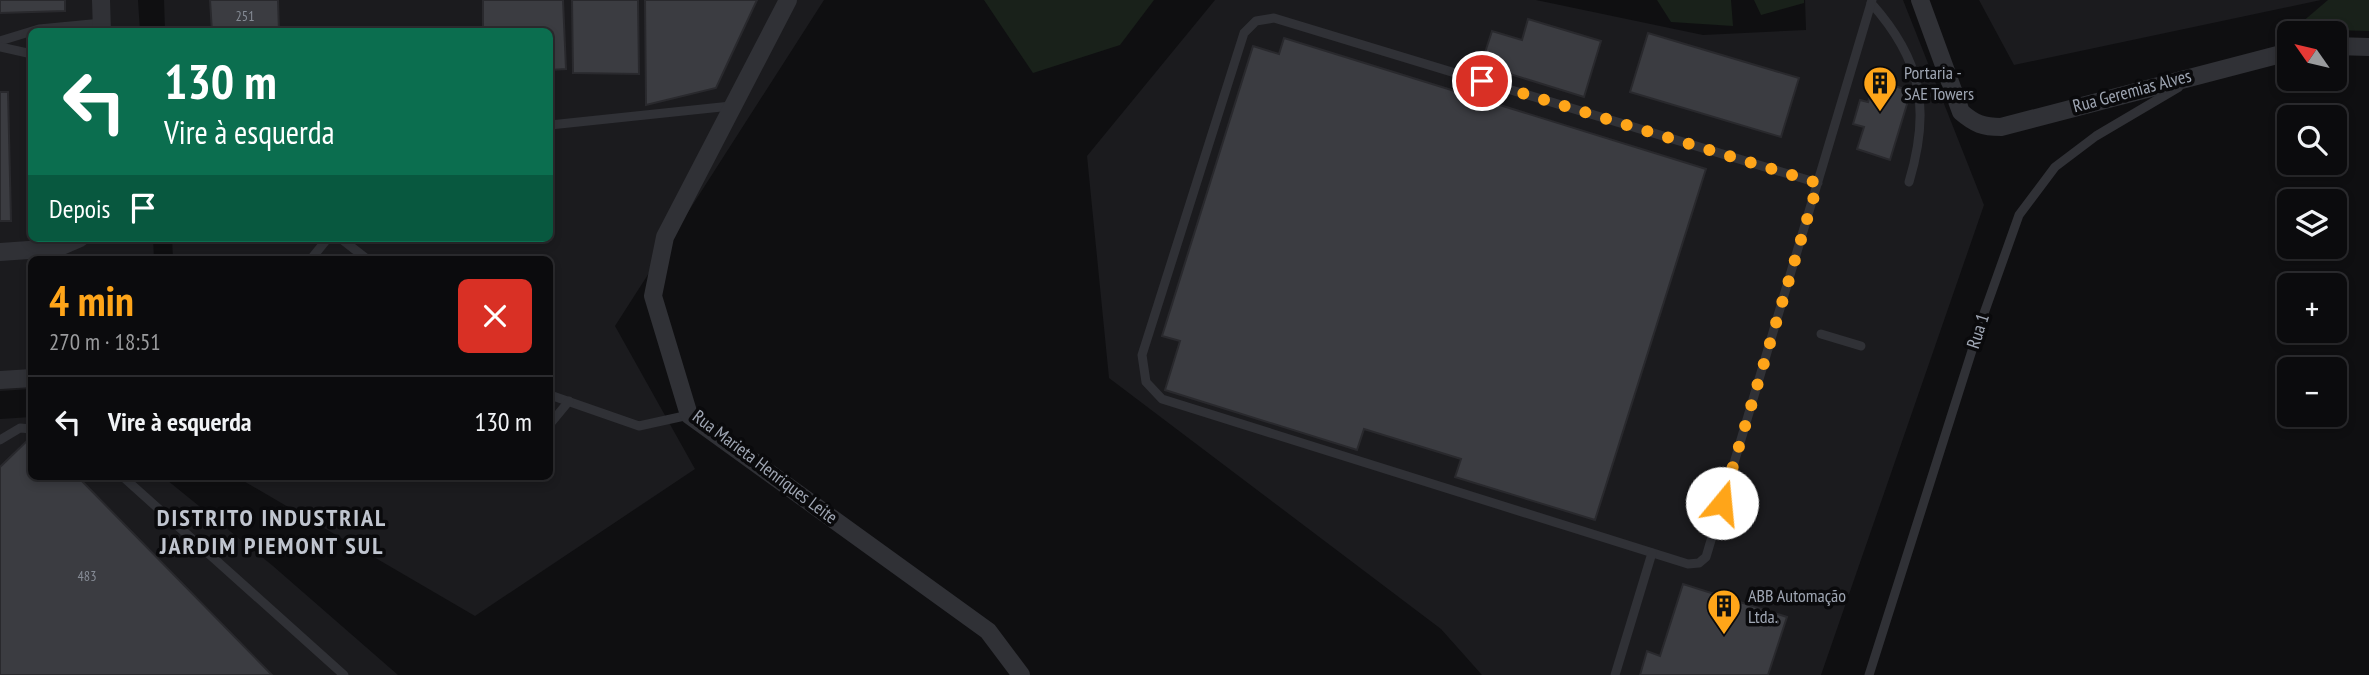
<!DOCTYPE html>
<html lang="pt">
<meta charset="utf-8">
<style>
:root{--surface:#0b0b0d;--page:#141416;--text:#f1f3f6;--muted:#9a9b9d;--line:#2b2b2e;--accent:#ffa519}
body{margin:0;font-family:"PT Sans Narrow",sans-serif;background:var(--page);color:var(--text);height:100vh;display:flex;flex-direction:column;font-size:26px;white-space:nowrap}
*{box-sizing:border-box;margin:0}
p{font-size:23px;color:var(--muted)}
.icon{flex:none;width:38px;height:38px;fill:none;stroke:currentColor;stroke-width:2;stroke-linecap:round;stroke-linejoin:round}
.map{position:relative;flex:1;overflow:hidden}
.details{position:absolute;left:28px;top:256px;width:525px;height:224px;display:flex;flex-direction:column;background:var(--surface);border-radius:10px;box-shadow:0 4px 10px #0003,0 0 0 2px var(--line)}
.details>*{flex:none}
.banner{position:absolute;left:28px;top:28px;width:525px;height:214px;border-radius:10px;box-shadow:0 4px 10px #0003,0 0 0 2px var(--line);background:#0b6e4f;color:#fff;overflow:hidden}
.needle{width:46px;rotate:304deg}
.buttons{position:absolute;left:2277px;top:21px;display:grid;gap:14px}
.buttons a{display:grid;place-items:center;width:70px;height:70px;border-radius:10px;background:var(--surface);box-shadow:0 4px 10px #0003,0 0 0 2px var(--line);font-size:35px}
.pin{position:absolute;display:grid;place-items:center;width:60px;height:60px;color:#fff;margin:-30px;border:4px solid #fff;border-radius:50%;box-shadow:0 2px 7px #0007}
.me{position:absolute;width:77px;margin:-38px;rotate:17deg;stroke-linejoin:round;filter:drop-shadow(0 0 5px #0008)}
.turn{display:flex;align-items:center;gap:24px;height:147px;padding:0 21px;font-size:32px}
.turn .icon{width:91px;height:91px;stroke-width:2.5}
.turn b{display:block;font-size:49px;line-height:60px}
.then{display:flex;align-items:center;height:66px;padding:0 21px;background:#0003;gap:14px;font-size:26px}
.round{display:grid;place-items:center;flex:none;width:74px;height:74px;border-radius:10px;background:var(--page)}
.head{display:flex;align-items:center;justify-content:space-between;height:119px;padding:0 21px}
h1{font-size:42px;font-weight:700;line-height:52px;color:var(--accent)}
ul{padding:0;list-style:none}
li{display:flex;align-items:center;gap:21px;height:91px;padding:0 21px;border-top:2px solid var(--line)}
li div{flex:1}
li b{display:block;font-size:26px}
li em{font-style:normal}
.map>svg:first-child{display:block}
.built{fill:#1b1b1e}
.green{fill:#19211a}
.building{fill:#3b3c41;stroke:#29292d;stroke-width:2}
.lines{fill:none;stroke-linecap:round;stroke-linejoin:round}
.lane{stroke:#303136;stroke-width:9}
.street{stroke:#303136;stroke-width:18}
.route{stroke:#ffa519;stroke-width:12;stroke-dasharray:0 21.6}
.labels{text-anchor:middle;stroke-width:7;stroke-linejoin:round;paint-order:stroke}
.number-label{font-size:14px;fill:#868c96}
.poi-label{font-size:18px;fill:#9fa6b3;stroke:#0a0a0c;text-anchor:start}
.street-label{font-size:18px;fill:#9fa6b3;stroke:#0a0a0c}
.district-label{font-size:24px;font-weight:bold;letter-spacing:2px;fill:#c0c5cf;stroke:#0a0a0c}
</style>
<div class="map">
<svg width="2369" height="675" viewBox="0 0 2369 675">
<rect width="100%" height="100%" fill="#0f0f11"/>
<!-- built -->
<g class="built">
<polygon points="0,0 138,0 140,31 32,32 32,238 153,238 154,259 32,259 31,389 0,391"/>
<polygon points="164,0 824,0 615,326 695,469 475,616 235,476 550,476 550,259 173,259 172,238 550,238 550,32 165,31"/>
<polygon points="1215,0 1536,0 1703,35 1806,30 1805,0 1903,0 1984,205 1821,675 1482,675 1441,629 1109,378 1087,156"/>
<polygon points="1979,0 2321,0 2014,65"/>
<polygon points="31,417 32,476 162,476 273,566 398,675 0,675 0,419"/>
</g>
<!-- green -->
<g class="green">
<polygon points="984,0 1154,0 1120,45 1033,73"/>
<polygon points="1657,0 1731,0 1733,26 1671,22"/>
<polygon points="1754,0 1804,0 1804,3 1761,15"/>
<polygon points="2328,0 2369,0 2369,31 2294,29"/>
</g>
<!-- building -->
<g class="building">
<polygon points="0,0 65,0 65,11 0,13"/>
<polygon points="210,0 278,0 279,32 212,32"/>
<polygon points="483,0 563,0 566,69 550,70 550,32 483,32"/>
<polygon points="572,0 638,0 639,74 573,73"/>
<polygon points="645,0 757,0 716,88 646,105"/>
<polygon points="1528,19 1601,41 1584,97 1481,65 1492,31 1522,40"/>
<polygon points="1648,33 1799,78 1781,137 1630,92"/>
<polygon points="1284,38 1706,169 1595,520 1455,477 1461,459 1364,429 1357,450 1165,390 1180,341 1162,336 1253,46 1279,54"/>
<polygon points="1875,80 1911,91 1890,160 1857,149 1864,127 1853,124 1860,100 1868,102"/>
<polygon points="0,92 8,92 11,221 0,221"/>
<polygon points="32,436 32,476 77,476 272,675 0,675 0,467"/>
<polygon points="1683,584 1787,617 1768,675 1640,675 1647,651 1660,656"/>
</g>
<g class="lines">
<!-- lane -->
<g class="lane">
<path d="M1871,3C1922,60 1931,109 1909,182"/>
<polyline points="0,41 39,29 102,23"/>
<polyline points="0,47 32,54"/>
<polyline points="550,125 731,106"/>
<polyline points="1818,183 1274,18 1256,21 1244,33 1142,355 1146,382 1162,399 1688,564 1699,563 1706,557 1872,0"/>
<polyline points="340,238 367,259"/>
<polyline points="311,259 328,238"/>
<polyline points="1821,334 1861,346"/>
<polyline points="550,395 639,426 689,415"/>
<polyline points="550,424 569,401"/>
<polyline points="0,440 20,428 32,429"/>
<polyline points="122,476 344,675"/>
<polyline points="1615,675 1652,553"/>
<polyline points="1869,675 1982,319 2019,215 2055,167 2096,136 2179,87"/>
</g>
<!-- street -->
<g class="street">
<polyline points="101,0 102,32"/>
<polyline points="788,0 665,237 653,296 689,415 988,631 1021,675"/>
<path d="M1920,0L1961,112C1975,124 1983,127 2001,127L2289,52"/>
<polyline points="2334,46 2369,47"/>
<polyline points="0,252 57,248 80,238"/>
<polyline points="0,380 32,378"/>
</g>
</g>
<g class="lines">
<!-- route -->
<polyline class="route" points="1482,81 1818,183 1722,503"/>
</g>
<!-- icons -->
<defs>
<g id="building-pin" transform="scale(1.75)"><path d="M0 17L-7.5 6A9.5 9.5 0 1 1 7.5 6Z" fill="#ffa519" stroke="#0a0a0c"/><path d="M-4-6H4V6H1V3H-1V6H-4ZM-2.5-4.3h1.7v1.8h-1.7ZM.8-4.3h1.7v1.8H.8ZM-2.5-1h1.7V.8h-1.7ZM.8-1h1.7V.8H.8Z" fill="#111"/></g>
</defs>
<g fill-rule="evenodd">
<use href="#building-pin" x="1880" y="83"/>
<use href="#building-pin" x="1724" y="606"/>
</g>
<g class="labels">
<!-- number labels -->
<g class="number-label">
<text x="245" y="21">251</text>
<text x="87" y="581">483</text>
</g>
<!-- poi labels -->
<g class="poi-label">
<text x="1904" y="79">Portaria -<tspan x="1904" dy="21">SAE Towers</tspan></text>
<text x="1748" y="602">ABB Automação<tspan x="1748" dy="21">Ltda.</tspan></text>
</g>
<!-- street labels -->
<g class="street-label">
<text transform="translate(2132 91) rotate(-15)" y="6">Rua Geremias Alves</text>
<text transform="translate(1978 331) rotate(-72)" y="6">Rua 1</text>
<text transform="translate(765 467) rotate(37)" y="6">Rua Marieta Henriques Leite</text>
</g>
<!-- district labels -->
<g class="district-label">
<text x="272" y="526">DISTRITO INDUSTRIAL<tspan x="272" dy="28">JARDIM PIEMONT SUL</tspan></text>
</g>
</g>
</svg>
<div class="buttons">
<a><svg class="needle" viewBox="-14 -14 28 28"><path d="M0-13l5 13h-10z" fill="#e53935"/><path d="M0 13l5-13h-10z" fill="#9a9b9d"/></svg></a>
<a><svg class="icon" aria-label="search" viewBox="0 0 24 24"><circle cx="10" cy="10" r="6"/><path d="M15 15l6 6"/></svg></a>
<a><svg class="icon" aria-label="layers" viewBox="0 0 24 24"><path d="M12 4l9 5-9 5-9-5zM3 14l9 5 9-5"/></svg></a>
<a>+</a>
<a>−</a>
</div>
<div class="pin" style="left:1482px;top:81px;background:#d93025"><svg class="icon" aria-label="arrive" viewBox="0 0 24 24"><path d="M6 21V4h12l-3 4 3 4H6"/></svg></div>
<svg class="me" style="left:1722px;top:503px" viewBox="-20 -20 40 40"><circle r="19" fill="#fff"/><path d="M0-13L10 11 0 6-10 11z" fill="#ffa519"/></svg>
<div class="banner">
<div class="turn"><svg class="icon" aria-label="left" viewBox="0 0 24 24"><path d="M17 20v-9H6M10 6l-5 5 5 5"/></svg><div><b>130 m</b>Vire à esquerda</div></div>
<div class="then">Depois<svg class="icon" aria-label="arrive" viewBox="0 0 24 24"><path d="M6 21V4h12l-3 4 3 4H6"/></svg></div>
</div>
<section class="details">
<div class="head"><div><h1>4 min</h1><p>270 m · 18:51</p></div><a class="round" style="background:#d93025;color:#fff"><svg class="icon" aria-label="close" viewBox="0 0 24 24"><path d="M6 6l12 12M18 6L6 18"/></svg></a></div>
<ul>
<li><svg class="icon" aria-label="left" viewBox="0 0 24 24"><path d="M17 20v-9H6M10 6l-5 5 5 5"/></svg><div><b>Vire à esquerda</b></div><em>130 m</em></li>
</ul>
</section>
</div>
